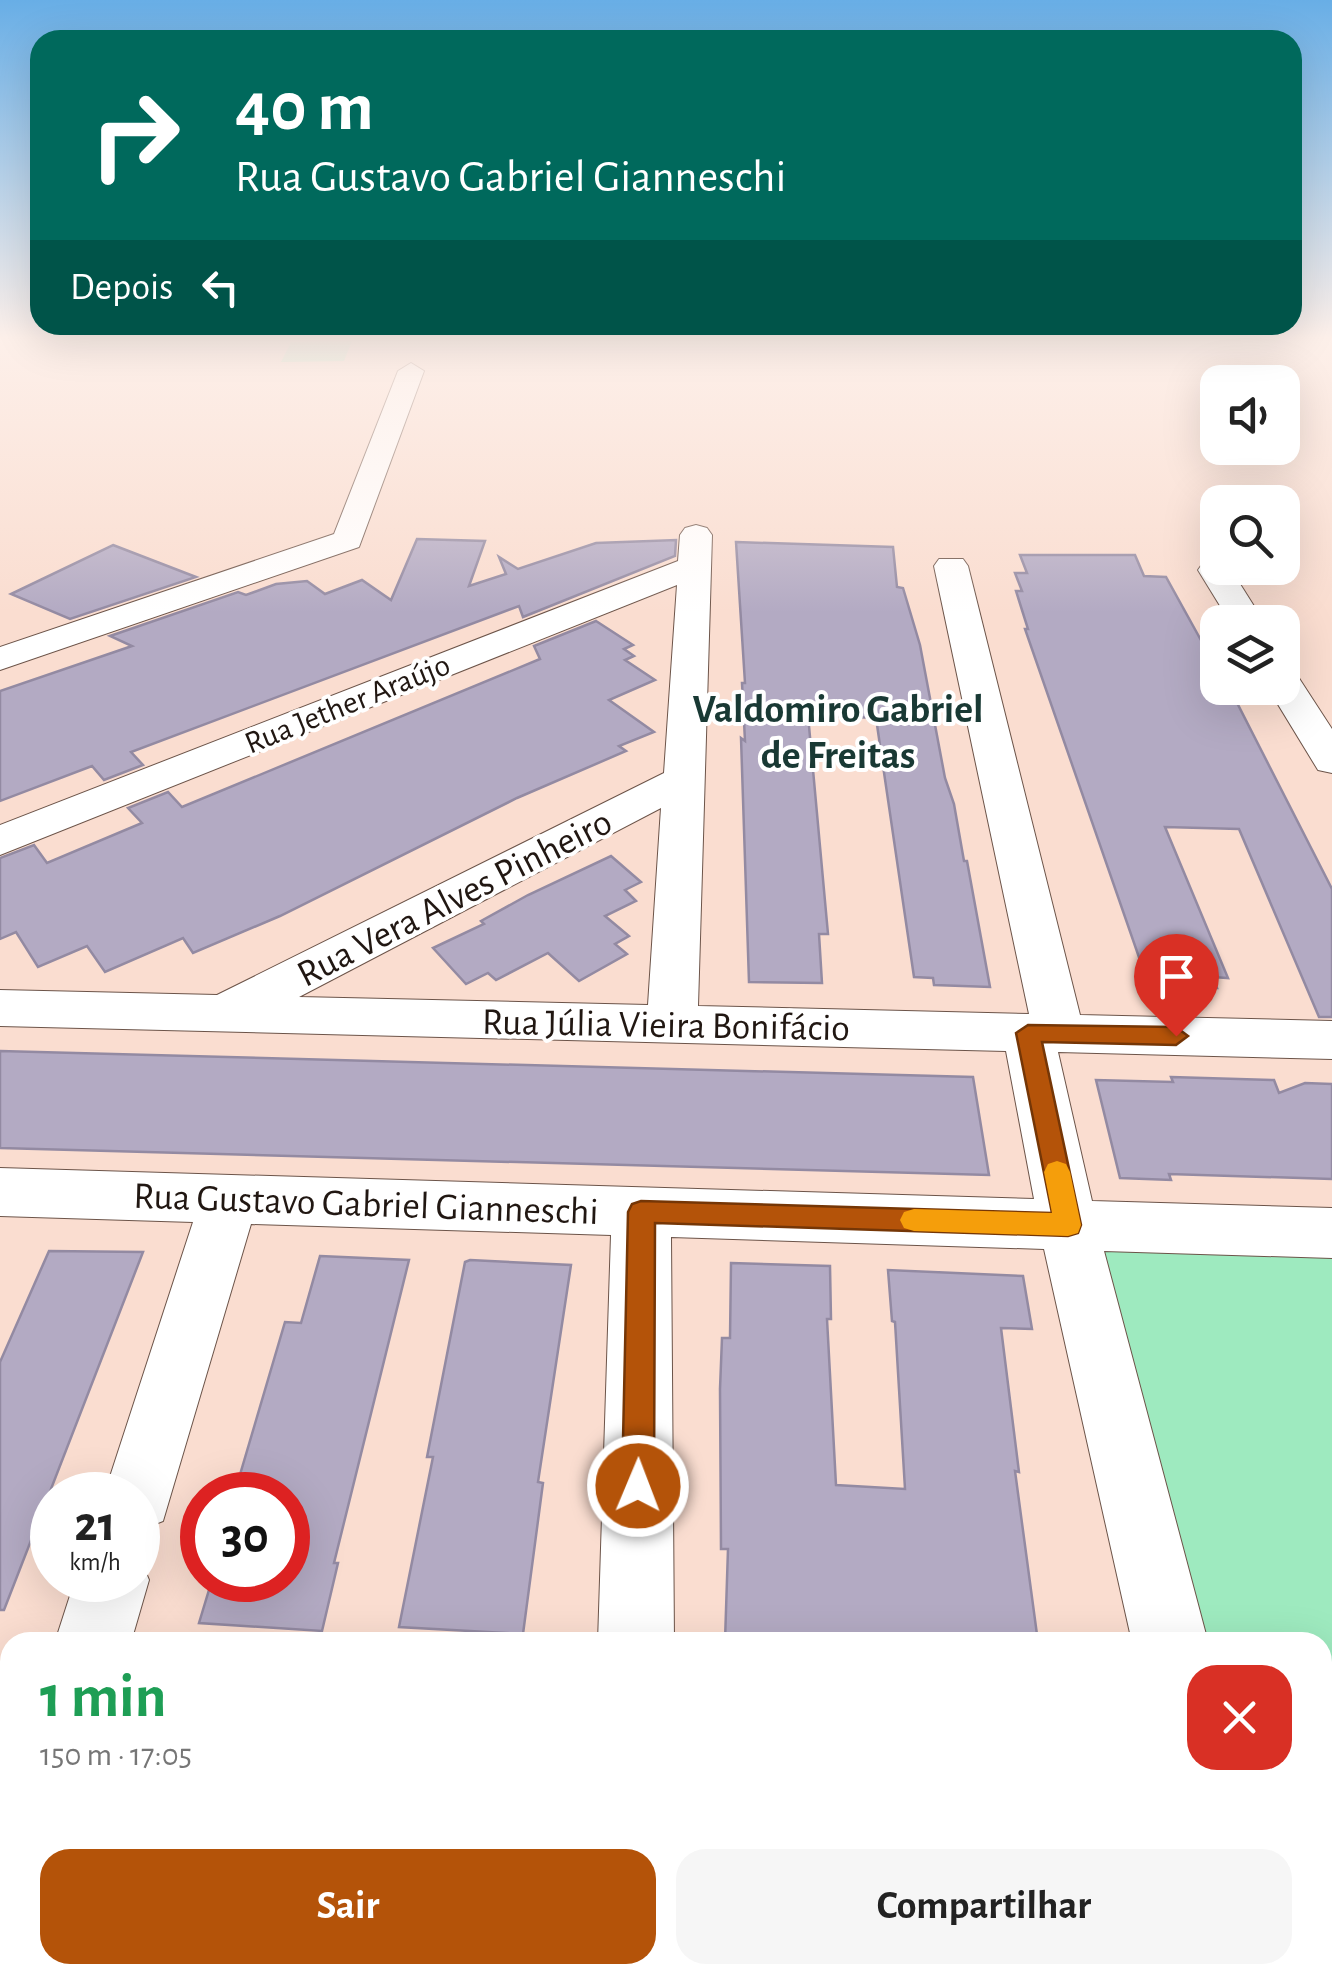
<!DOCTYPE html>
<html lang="pt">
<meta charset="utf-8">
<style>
:root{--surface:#fff;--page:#f6f6f6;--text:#222;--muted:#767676;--accent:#b45309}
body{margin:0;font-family:"Alegreya Sans",sans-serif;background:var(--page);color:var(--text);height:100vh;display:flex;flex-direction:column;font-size:38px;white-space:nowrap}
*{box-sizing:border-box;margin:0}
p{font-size:32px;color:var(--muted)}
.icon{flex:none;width:55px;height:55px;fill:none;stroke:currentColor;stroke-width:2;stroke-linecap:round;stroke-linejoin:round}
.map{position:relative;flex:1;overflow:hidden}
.sheet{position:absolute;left:0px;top:1632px;width:1332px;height:352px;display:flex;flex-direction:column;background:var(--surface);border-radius:30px 30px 0 0;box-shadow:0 10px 40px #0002}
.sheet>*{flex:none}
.banner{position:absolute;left:30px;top:30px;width:1272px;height:305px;border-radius:30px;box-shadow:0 10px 40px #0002;background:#00695c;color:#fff;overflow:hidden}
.fabs{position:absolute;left:1200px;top:365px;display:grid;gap:20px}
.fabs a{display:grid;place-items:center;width:100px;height:100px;border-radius:20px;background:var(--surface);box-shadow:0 10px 40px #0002;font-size:50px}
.speed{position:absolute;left:30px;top:1472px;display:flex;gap:20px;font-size:50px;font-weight:700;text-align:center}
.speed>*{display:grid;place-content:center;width:130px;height:130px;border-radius:50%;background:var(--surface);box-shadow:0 10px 40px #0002;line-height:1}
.speed small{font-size:25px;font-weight:400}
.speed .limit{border:15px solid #d22;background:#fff;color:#111}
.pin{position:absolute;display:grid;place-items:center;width:85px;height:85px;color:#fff;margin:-102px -42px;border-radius:50% 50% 50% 0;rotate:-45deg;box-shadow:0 0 10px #0007}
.pin .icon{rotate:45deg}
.me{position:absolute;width:110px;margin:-55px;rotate:1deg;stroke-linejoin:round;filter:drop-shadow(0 0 8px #0008)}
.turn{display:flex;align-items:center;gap:35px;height:210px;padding:0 40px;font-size:45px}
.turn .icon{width:130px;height:130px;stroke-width:2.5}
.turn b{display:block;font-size:70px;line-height:85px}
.then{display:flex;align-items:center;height:95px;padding:0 40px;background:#0003;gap:20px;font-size:38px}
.round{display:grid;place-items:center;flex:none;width:105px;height:105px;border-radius:30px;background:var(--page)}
.headline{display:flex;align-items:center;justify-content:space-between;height:170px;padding:0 40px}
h1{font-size:60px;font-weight:700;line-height:75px;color:#1e9e55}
.primary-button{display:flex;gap:20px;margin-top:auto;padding:20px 40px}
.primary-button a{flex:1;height:115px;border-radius:30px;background:var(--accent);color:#fff;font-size:40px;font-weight:700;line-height:115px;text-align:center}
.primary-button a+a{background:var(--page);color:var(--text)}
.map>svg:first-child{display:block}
.green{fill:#9eeabf}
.building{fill:#b3aac3;stroke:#938aa2;stroke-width:2.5}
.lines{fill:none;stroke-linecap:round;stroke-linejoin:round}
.minor-casing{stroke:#6c5449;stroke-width:2}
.minor{fill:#fff;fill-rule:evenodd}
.route{fill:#b45309;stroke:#753606;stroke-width:2.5}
.slow{fill:#f59e0b}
.labels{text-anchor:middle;stroke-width:8;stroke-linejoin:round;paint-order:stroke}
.far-street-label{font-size:32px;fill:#211712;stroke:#fff}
.street-label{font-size:38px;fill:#211712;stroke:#fff}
.far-district-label{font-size:40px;font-weight:bold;fill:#193934;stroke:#fff}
</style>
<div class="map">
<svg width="1332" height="1983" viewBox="0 0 1332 1983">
<rect width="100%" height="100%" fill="#faddd0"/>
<!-- green -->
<g class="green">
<polygon points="352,341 344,361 281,362 291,342"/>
<polygon points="1068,1225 1332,1233 1332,1983 1253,1983 1251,1975 1322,1975 1322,1642 1170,1642"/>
</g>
<!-- building -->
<g class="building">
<polygon points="417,539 485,541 469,586 506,574 499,557 518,569 596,543 676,540 675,556 523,617 519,606 131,752 143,765 104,780 92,766 0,801 0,691 132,646 110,636 238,592 246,595 276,584 307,581 325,594 362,580 391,600"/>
<polygon points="736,542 893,547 897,587 903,588 920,645 945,778 954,804 964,861 967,861 990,987 934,985 933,978 914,977 876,718 808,715 828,934 819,934 822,983 749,982 741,738 745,741 742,683 745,683"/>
<polygon points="113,545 196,577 70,619 11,594"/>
<polygon points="1020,555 1135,555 1144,576 1166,577 1218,671 1218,691 1231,691 1332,889 1332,1017 1319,1017 1239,829 1165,827 1228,978 1213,977 1217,988 1150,989 1025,629 1028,629 1016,591 1022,591 1015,573 1027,573"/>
<polygon points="596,621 633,645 624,649 634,656 625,660 655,680 609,700 654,732 619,746 626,751 517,798 280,916 193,953 183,938 105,972 87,946 38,967 16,932 0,939 0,858 34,845 47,863 142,823 128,808 168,792 182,807 540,659 534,646"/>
<polygon points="611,856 641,882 625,890 636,901 605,916 629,936 615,944 627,954 579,981 548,953 496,980 488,973 466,984 433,948 484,924 481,921 528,895"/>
<polygon points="0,1051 973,1077 989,1175 0,1148"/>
<polygon points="1171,1077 1274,1080 1279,1093 1305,1083 1332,1084 1332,1179 1169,1174 1171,1180 1120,1178 1096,1080 1173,1082"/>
<polygon points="49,1251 143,1252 4,1610 0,1610 0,1362"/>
<polygon points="320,1256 409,1260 334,1563 338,1563 322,1631 199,1623 212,1580 288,1580 288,1495 234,1495 285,1322 301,1323"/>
<polygon points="470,1260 571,1265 538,1482 543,1483 523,1634 399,1627 433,1457 427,1457 465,1262"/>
<polygon points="731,1263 830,1266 831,1319 827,1319 836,1485 905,1489 895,1322 892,1321 888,1270 1023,1276 1032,1329 1001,1328 1019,1472 1015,1471 1038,1642 725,1641 728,1549 721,1549 720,1389 722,1338 730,1338"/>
</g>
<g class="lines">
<!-- minor casing -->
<g class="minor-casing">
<g id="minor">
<polygon points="411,363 424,371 359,547 0,670 0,647 334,534 398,371"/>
<path d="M696,525L707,528L712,535L698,1006L1029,1014L934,566L939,559H963L968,566L1080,1015L1332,1021V1059L1058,1052L1092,1201L1332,1208V1258L1104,1251L1208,1642H1132L1044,1249L671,1237L674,1642H598L611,1235L251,1224L163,1521L138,1531V1495H104L193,1222L0,1216V1168L1034,1199L1006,1051L0,1026V990L217,995L664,773L677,585L0,855V825L678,561L680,535L685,528ZM661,808L648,1005L299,997Z"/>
<polygon points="1215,560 1218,568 1230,568 1264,622 1230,622 1198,570 1203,563"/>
<polygon points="1282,669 1295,672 1332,729 1332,773 1318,770 1268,688 1282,688"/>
<polygon points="138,1554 149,1580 131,1642 55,1642 75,1580 138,1580"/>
<polygon points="10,1868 10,1975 28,1975 0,1983 0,1872"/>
<rect x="588" y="1975" width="88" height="8"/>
<polygon points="1207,1975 1295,1975 1297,1983 1209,1983"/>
</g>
</g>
<!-- minor -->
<use href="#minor" class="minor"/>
</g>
<!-- sky -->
<linearGradient id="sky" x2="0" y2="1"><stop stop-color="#68aee6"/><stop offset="0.55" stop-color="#fdf0ea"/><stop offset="1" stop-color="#fdf0ea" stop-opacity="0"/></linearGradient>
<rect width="1332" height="613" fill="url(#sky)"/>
<!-- route -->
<polygon class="route" points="1028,1025 1176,1027 1188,1036 1176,1045 1042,1042 1081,1225 1078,1233 1068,1236 655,1223 654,1486 649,1497 638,1502 627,1497 622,1486 628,1212 632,1204 641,1201 1052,1213 1016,1033"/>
<!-- slow -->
<polygon class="slow" points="1057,1161 1066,1164 1070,1172 1081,1225 1078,1233 1068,1236 914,1231 904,1228 900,1220 904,1212 914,1209 1052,1213 1044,1172 1048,1164"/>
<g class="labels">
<!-- far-street labels -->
<g class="far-street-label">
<text transform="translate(347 703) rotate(-22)" y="11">Rua Jether Araújo</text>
</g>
<!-- street labels -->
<g class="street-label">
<text transform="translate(454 897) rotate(-27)" y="13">Rua Vera Alves Pinheiro</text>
<text transform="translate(666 1024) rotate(1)" y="13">Rua Júlia Vieira Bonifácio</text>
<text transform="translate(366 1203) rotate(2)" y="13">Rua Gustavo Gabriel Gianneschi</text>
</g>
<!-- far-district labels -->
<g class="far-district-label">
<text x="838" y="722">Valdomiro Gabriel<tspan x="838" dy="46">de Freitas</tspan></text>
</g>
</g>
</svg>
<div class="fabs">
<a><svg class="icon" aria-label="sound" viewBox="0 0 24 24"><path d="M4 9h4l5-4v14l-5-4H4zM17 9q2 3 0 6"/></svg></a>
<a><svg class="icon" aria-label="search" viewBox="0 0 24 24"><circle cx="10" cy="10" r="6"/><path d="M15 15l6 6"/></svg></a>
<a><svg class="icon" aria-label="layers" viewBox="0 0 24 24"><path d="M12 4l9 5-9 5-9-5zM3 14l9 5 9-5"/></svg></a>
</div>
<div class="speed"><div>21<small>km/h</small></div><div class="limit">30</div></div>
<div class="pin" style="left:1176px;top:1036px;background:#d93025"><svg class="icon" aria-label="arrive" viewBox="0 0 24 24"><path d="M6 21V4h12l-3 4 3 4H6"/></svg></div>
<svg class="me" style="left:638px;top:1486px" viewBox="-20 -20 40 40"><circle r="17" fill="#b45309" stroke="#fff" stroke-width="3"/><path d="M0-11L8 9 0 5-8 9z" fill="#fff"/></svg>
<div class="banner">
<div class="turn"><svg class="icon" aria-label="right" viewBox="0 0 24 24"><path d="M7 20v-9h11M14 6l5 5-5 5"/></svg><div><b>40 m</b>Rua Gustavo Gabriel Gianneschi</div></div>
<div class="then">Depois<svg class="icon" aria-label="left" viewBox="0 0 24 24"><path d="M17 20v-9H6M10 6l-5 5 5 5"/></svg></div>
</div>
<section class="sheet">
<div class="headline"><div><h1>1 min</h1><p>150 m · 17:05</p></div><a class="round" style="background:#d93025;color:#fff"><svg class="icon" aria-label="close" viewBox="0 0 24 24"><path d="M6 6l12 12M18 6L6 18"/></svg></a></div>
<div class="primary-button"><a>Sair</a><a>Compartilhar</a></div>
</section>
</div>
